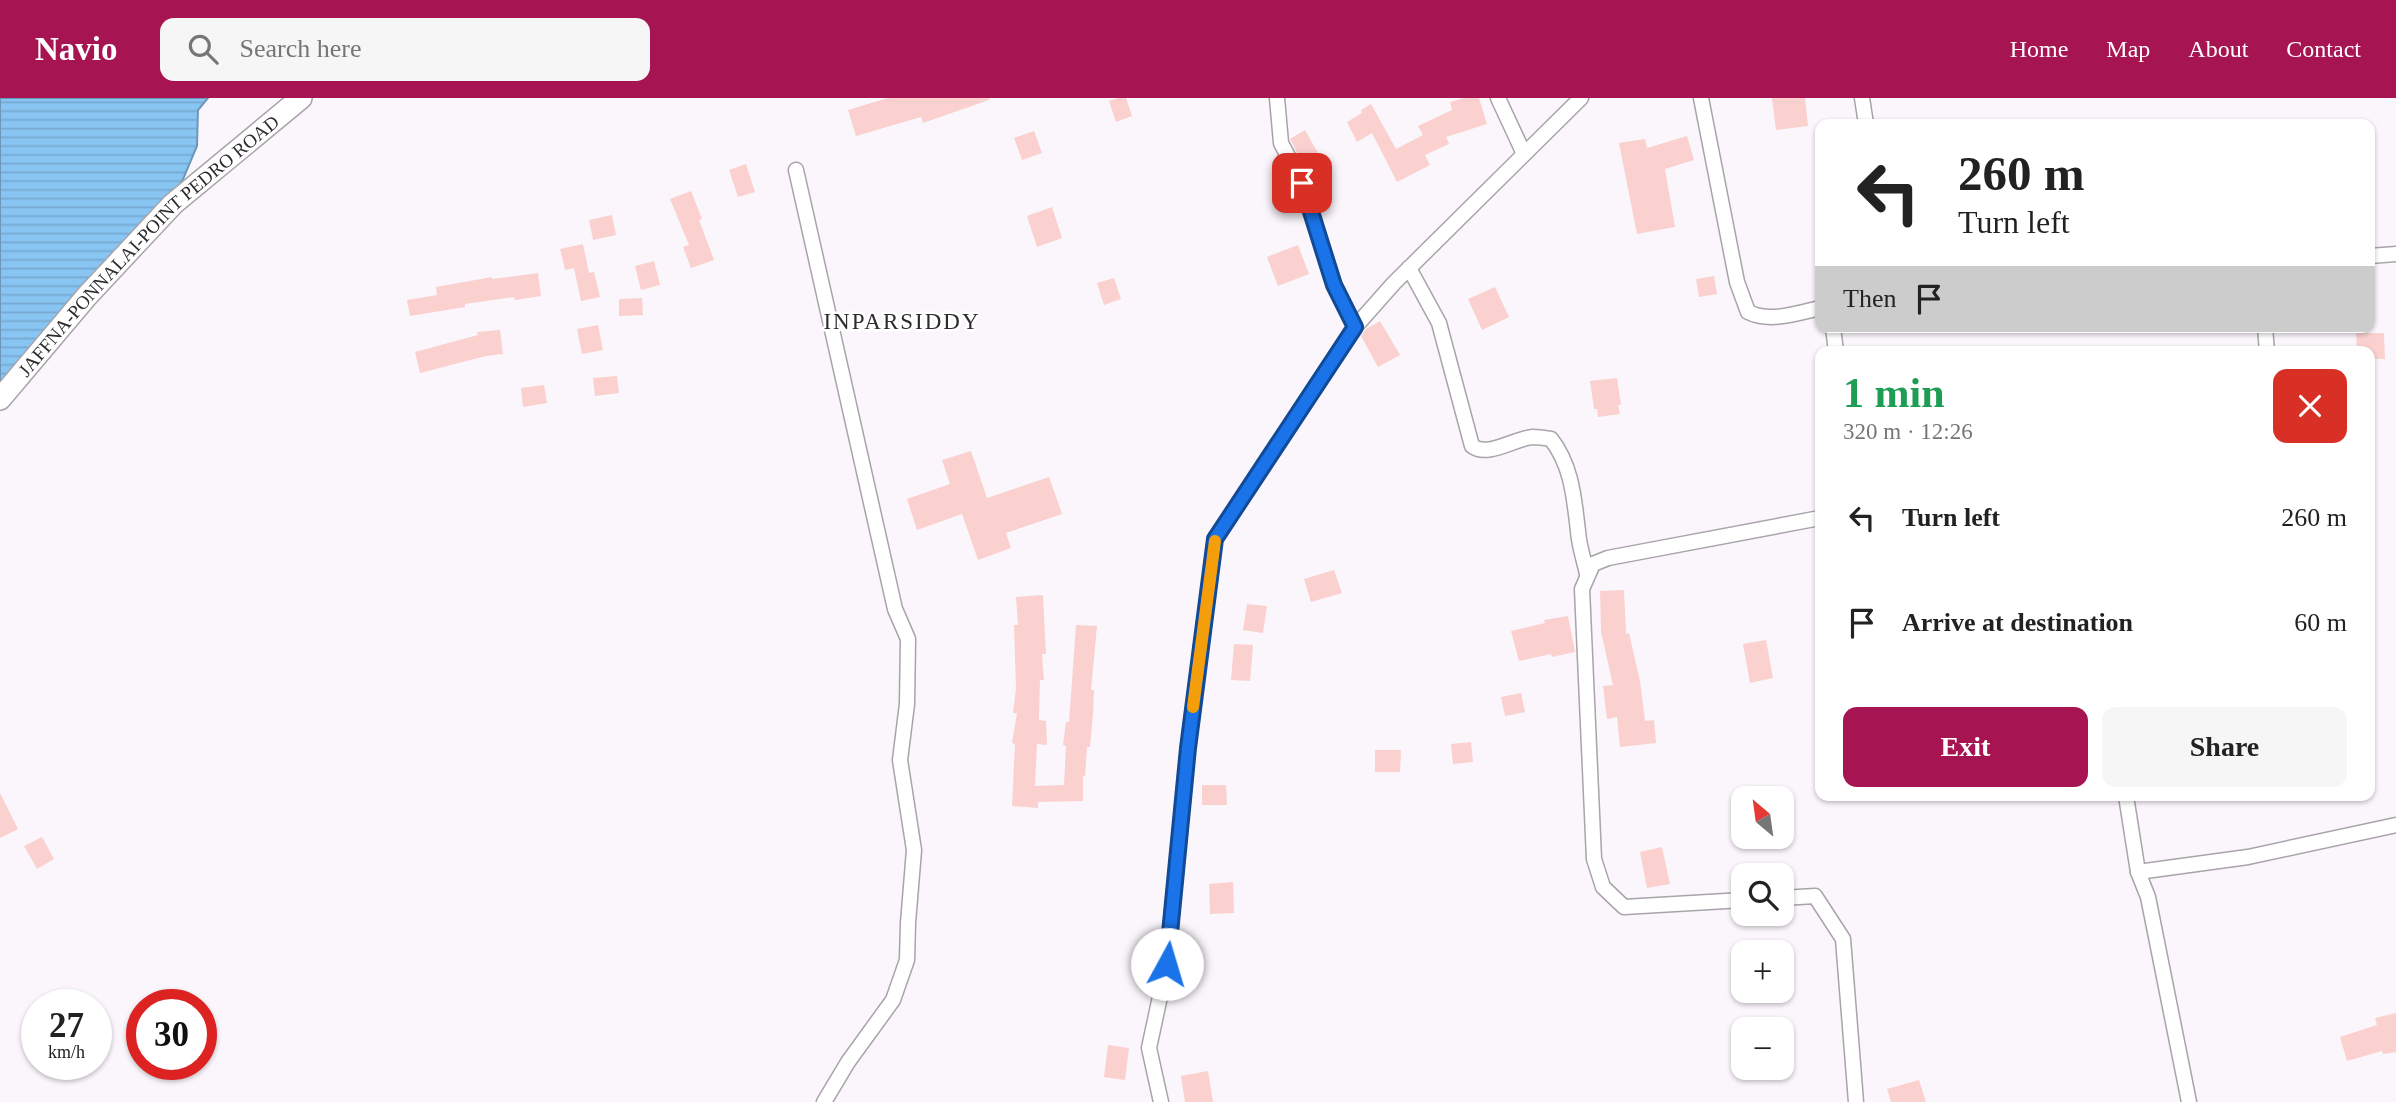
<!DOCTYPE html>
<meta charset="utf-8">
<style>
:root{--surface:#fff;--page:#f6f6f6;--text:#222;--muted:#767676;--accent:#a61451}
body{margin:0;font-family:Georgia,serif;background:var(--page);color:var(--text);height:100vh;display:flex;flex-direction:column;font-size:26px;white-space:nowrap}
*{box-sizing:border-box;margin:0}
p{font-size:23px;color:var(--muted)}
.icon{flex:none;width:38px;height:38px;fill:none;stroke:currentColor;stroke-width:2;stroke-linecap:round;stroke-linejoin:round}
.map{position:relative;flex:1;overflow:hidden}
.sheet{position:absolute;left:1815px;top:248px;width:560px;height:455px;display:flex;flex-direction:column;background:var(--surface);border-radius:14px;box-shadow:0 2px 5px #0004}
.sheet>*{flex:none}
.hud{position:absolute;left:1815px;top:21px;width:560px;height:214px;border-radius:14px;box-shadow:0 2px 5px #0004;background:#fff;color:var(--text);overflow:hidden}
.needle{width:46px;rotate:331deg}
.buttons{position:absolute;left:1731px;top:688px;display:grid;gap:14px}
.buttons a{display:grid;place-items:center;width:63px;height:63px;border-radius:14px;background:var(--surface);box-shadow:0 2px 5px #0004;font-size:35px}
.speed{position:absolute;left:21px;top:891px;display:flex;gap:14px;font-size:35px;font-weight:700;text-align:center}
.speed>*{display:grid;place-content:center;width:91px;height:91px;border-radius:50%;background:var(--surface);box-shadow:0 2px 5px #0004;line-height:1}
.speed small{font-size:18px;font-weight:400}
.speed .limit{border:10px solid #d22;background:#fff;color:#111}
.pin{position:absolute;display:grid;place-items:center;width:60px;height:60px;color:#fff;margin:-30px;border-radius:14px;box-shadow:0 4px 10px #0006}
.me{position:absolute;width:77px;margin:-38px;rotate:6deg;stroke-linejoin:round;filter:drop-shadow(0 0 5px #0008)}
.turn{display:flex;align-items:center;gap:24px;height:147px;padding:0 28px;font-size:32px}
.turn .icon{width:91px;height:91px;stroke-width:2.5}
.turn b{display:block;font-size:49px;line-height:60px}
.then{display:flex;align-items:center;height:66px;padding:0 28px;background:#0003;gap:14px;font-size:26px}
.round{display:grid;place-items:center;flex:none;width:74px;height:74px;border-radius:14px;background:var(--page)}
.head{display:flex;align-items:center;justify-content:space-between;height:119px;padding:0 28px}
h1{font-size:42px;font-weight:700;line-height:52px;color:#1e9e55}
.action{display:flex;gap:14px;margin-top:auto;padding:14px 28px}
.action a{flex:1;height:80px;border-radius:14px;background:var(--accent);color:#fff;font-size:28px;font-weight:700;line-height:80px;text-align:center}
.action a+a{background:var(--page);color:var(--text)}
ul{padding:0;list-style:none}
li{display:flex;align-items:center;gap:21px;height:105px;padding:0 28px}
li div{flex:1}
li b{display:block;font-size:26px}
li em{font-style:normal}
header{display:flex;align-items:center;gap:42px;box-sizing:border-box;height:98px;padding:0 35px;background:var(--accent);color:#fff}
header strong{font-size:33px}
nav{display:flex;gap:38px;margin-inline-start:auto;font-size:24px}
.search{width:490px;height:63px;background:var(--page);display:flex;align-items:center;gap:18px;box-sizing:border-box;padding:0 24px;border-radius:14px;color:var(--muted);font-size:26px}
.map>svg:first-child{display:block}
.water{fill:url(#water-rules);stroke:#6d97b8;stroke-width:2}
.building{fill:#fad1ce}
.lines{fill:none;stroke-linecap:round;stroke-linejoin:round}
.street-casing{stroke:#a8a4aa;stroke-width:17}
.secondary-casing{stroke:#a8a4aa;stroke-width:24}
.street{stroke:#fff;stroke-width:14}
.secondary{stroke:#fff;stroke-width:21}
.route-casing{stroke:#114b97;stroke-width:18}
.route{stroke:#1a73e8;stroke-width:12}
.slow{stroke:#f59e0b;stroke-width:12}
.labels{text-anchor:middle;stroke-width:5;stroke-linejoin:round;paint-order:stroke}
.street-label{font-size:19px;fill:#2d2b2d;stroke:#fff}
.quarter-label{font-size:23px;letter-spacing:2px;fill:#2d2b2d;stroke:#fff}
</style>
<header>
<strong>Navio</strong>
<div class="search"><svg class="icon" aria-label="search" viewBox="0 0 24 24"><circle cx="10" cy="10" r="6"/><path d="M15 15l6 6"/></svg>Search here</div>
<nav><a>Home</a><a>Map</a><a>About</a><a>Contact</a></nav>
</header>
<div class="map">
<svg width="2396" height="1004" viewBox="0 0 2396 1004">
<defs>
<pattern id="water-rules" width="6" height="5" patternUnits="userSpaceOnUse" patternTransform="scale(1.75)"><rect width="6" height="5" fill="#88c5f3"/><path d="M0 2.5h6" fill="none" stroke="#76a9d1"/></pattern>
</defs>
<rect width="100%" height="100%" fill="#fbf6fc"/>
<!-- water -->
<polygon class="water" points="0,0 208,0 198,12 197,48 181,86 0,293"/>
<!-- building -->
<g class="building">
<polygon points="888,0 989,0 989,2 923,25 921,19 856,38 848,12"/>
<polygon points="1118,0 1126,0 1132,18 1116,24 1109,3"/>
<polygon points="1464,0 1479,0 1487,26 1446,39 1449,46 1425,57 1430,67 1397,84 1372,35 1357,44 1347,24 1362,15 1361,12 1371,6 1396,51 1423,37 1418,28 1452,12 1450,4"/>
<polygon points="1772,0 1805,0 1808,28 1776,32"/>
<polygon points="1305,32 1319,57 1303,66 1290,41"/>
<polygon points="1034,33 1042,55 1022,62 1014,40"/>
<polygon points="1687,38 1694,62 1665,71 1675,129 1637,136 1619,45 1645,41 1647,50"/>
<polygon points="746,66 755,94 738,99 729,72"/>
<polygon points="691,93 702,121 699,122 714,162 691,170 683,149 689,147 670,101"/>
<polygon points="1052,109 1062,140 1037,149 1027,118"/>
<polygon points="612,117 616,137 593,142 589,122"/>
<polygon points="583,146 589,175 594,174 600,199 581,203 574,170 565,172 560,151"/>
<polygon points="1298,147 1309,176 1278,188 1267,159"/>
<polygon points="654,163 660,187 641,192 635,168"/>
<polygon points="538,175 541,198 515,202 514,199 465,206 465,209 410,218 407,202 437,197 436,189 492,179 492,181"/>
<polygon points="1714,178 1717,196 1699,199 1696,181"/>
<polygon points="1114,180 1121,201 1104,207 1097,185"/>
<polygon points="1495,189 1509,219 1482,232 1468,201"/>
<polygon points="642,200 643,217 619,218 619,201"/>
<polygon points="1380,223 1400,257 1378,269 1361,238 1366,231"/>
<polygon points="598,227 603,252 582,256 577,231"/>
<polygon points="500,232 503,256 486,258 420,275 415,254 478,237 477,234"/>
<polygon points="2356,235 2384,235 2385,261 2370,261 2370,254 2357,254"/>
<polygon points="617,278 619,295 595,298 593,280"/>
<polygon points="1617,280 1621,307 1618,307 1620,316 1598,319 1597,311 1594,311 1590,283"/>
<polygon points="544,287 547,305 523,309 521,290"/>
<polygon points="971,353 987,400 1049,379 1062,416 1006,435 1011,450 978,462 962,416 917,432 907,401 950,386 942,362"/>
<polygon points="1334,472 1342,495 1311,504 1304,481"/>
<polygon points="1624,492 1626,536 1629,535 1640,583 1645,623 1654,622 1656,645 1620,649 1617,619 1607,621 1603,588 1613,587 1601,534 1600,493"/>
<polygon points="1043,497 1046,556 1042,556 1044,582 1040,582 1039,622 1046,623 1047,647 1037,646 1035,688 1064,687 1066,648 1063,647 1066,624 1069,624 1076,527 1097,528 1091,592 1094,592 1093,616 1090,649 1087,649 1085,678 1083,678 1083,703 1038,704 1038,710 1012,708 1015,646 1012,645 1017,615 1013,615 1016,590 1014,527 1018,527 1016,499"/>
<polygon points="1247,506 1267,508 1263,535 1243,532"/>
<polygon points="1568,518 1575,554 1552,559 1551,556 1519,563 1511,533 1545,525 1544,522"/>
<polygon points="1766,542 1773,580 1750,585 1743,546"/>
<polygon points="1234,546 1253,547 1250,583 1231,582"/>
<polygon points="1521,595 1525,614 1505,618 1501,599"/>
<polygon points="1471,644 1473,664 1453,666 1451,646"/>
<polygon points="1375,652 1401,652 1400,674 1375,674"/>
<polygon points="1202,687 1226,687 1227,707 1202,707"/>
<polygon points="0,695 18,731 0,740"/>
<polygon points="42,739 54,761 37,771 24,748"/>
<polygon points="1662,749 1670,786 1647,790 1640,754"/>
<polygon points="1233,784 1234,815 1210,816 1209,786"/>
<polygon points="2396,915 2396,954 2383,956 2382,953 2347,963 2340,939 2377,927 2375,920"/>
<polygon points="1108,947 1129,950 1125,982 1104,979"/>
<polygon points="1208,973 1213,1004 1185,1004 1181,978"/>
<polygon points="1919,982 1926,1004 1891,1004 1887,991"/>
</g>
<g class="lines">
<!-- street casing -->
<g class="street-casing">
<g id="street">
<polyline points="1277,0 1281,45 1302,85 1334,187 1355,229"/>
<polyline points="1498,0 1524,56"/>
<path d="M1701,0L1737,184L1748,214C1770,225 1798,215 1820,210"/>
<polyline points="1862,0 1866,26"/>
<polyline points="796,72 895,511 908,541 907,606 900,662 914,752 908,825 907,862 893,902 848,964 824,1004"/>
<polyline points="2370,158 2396,156"/>
<path d="M1409,170L1439,225L1472,348C1488,360 1515,340 1533,339C1539,339 1545,340 1551,341C1572,368 1574,400 1578,433C1579,448 1584,462 1587,476"/>
<polyline points="1833,229 1836,254"/>
<polyline points="2265,229 2267,254"/>
<polyline points="2126,698 2138,774 2148,799 2189,1004"/>
<polyline points="2138,774 2248,759 2396,727"/>
<polyline points="1782,800 1815,798 1843,841 1856,1004"/>
<polyline points="1743,802 1624,809 1603,789 1594,761 1582,491 1593,466 1608,460 1820,420"/>
<polyline points="1161,1004 1149,950 1167,866 1188,650 1215,441 1355,229 1394,185 1581,0"/>
</g>
</g>
<!-- secondary casing -->
<g class="secondary-casing">
<g id="secondary">
<path id="s1" d="M0,301L87,198L173,106L301,0"/>
</g>
</g>
<!-- street -->
<use href="#street" class="street"/>
<!-- secondary -->
<use href="#secondary" class="secondary"/>
</g>
<g class="lines">
<!-- route casing -->
<g class="route-casing">
<polyline id="route" points="1167,866 1188,650 1215,441 1355,229 1334,187 1302,85"/>
</g>
<!-- route -->
<use href="#route" class="route"/>
<!-- slow -->
<polyline class="slow" points="1193,609 1215,443"/>
</g>
<g class="labels">
<!-- street labels -->
<g class="street-label">
<text dy="7" stroke="none"><textPath href="#s1" startOffset="214">JAFFNA-PONNALAI-POINT PEDRO ROAD</textPath></text>
</g>
<!-- quarter labels -->
<g class="quarter-label">
<text x="902" y="231">INPARSIDDY</text>
</g>
</g>
</svg>
<div class="buttons">
<a><svg class="needle" viewBox="-14 -14 28 28"><path d="M0-13l5 13h-10z" fill="#e53935"/><path d="M0 13l5-13h-10z" fill="#767676"/></svg></a>
<a><svg class="icon" aria-label="search" viewBox="0 0 24 24"><circle cx="10" cy="10" r="6"/><path d="M15 15l6 6"/></svg></a>
<a>+</a>
<a>−</a>
</div>
<div class="speed"><div>27<small>km/h</small></div><div class="limit">30</div></div>
<div class="pin" style="left:1302px;top:85px;background:#d93025"><svg class="icon" aria-label="arrive" viewBox="0 0 24 24"><path d="M6 21V4h12l-3 4 3 4H6"/></svg></div>
<svg class="me" style="left:1167px;top:866px" viewBox="-20 -20 40 40"><circle r="19" fill="#fff"/><path d="M0-13L10 11 0 6-10 11z" fill="#1a73e8"/></svg>
<div class="hud">
<div class="turn"><svg class="icon" aria-label="left" viewBox="0 0 24 24"><path d="M17 20v-9H6M10 6l-5 5 5 5"/></svg><div><b>260 m</b>Turn left</div></div>
<div class="then">Then<svg class="icon" aria-label="arrive" viewBox="0 0 24 24"><path d="M6 21V4h12l-3 4 3 4H6"/></svg></div>
</div>
<section class="sheet">
<div class="head"><div><h1>1 min</h1><p>320 m · 12:26</p></div><a class="round" style="background:#d93025;color:#fff"><svg class="icon" aria-label="close" viewBox="0 0 24 24"><path d="M6 6l12 12M18 6L6 18"/></svg></a></div>
<ul>
<li><svg class="icon" aria-label="left" viewBox="0 0 24 24"><path d="M17 20v-9H6M10 6l-5 5 5 5"/></svg><div><b>Turn left</b></div><em>260 m</em></li>
<li><svg class="icon" aria-label="arrive" viewBox="0 0 24 24"><path d="M6 21V4h12l-3 4 3 4H6"/></svg><div><b>Arrive at destination</b></div><em>60 m</em></li>
</ul>
<div class="action"><a>Exit</a><a>Share</a></div>
</section>
</div>
